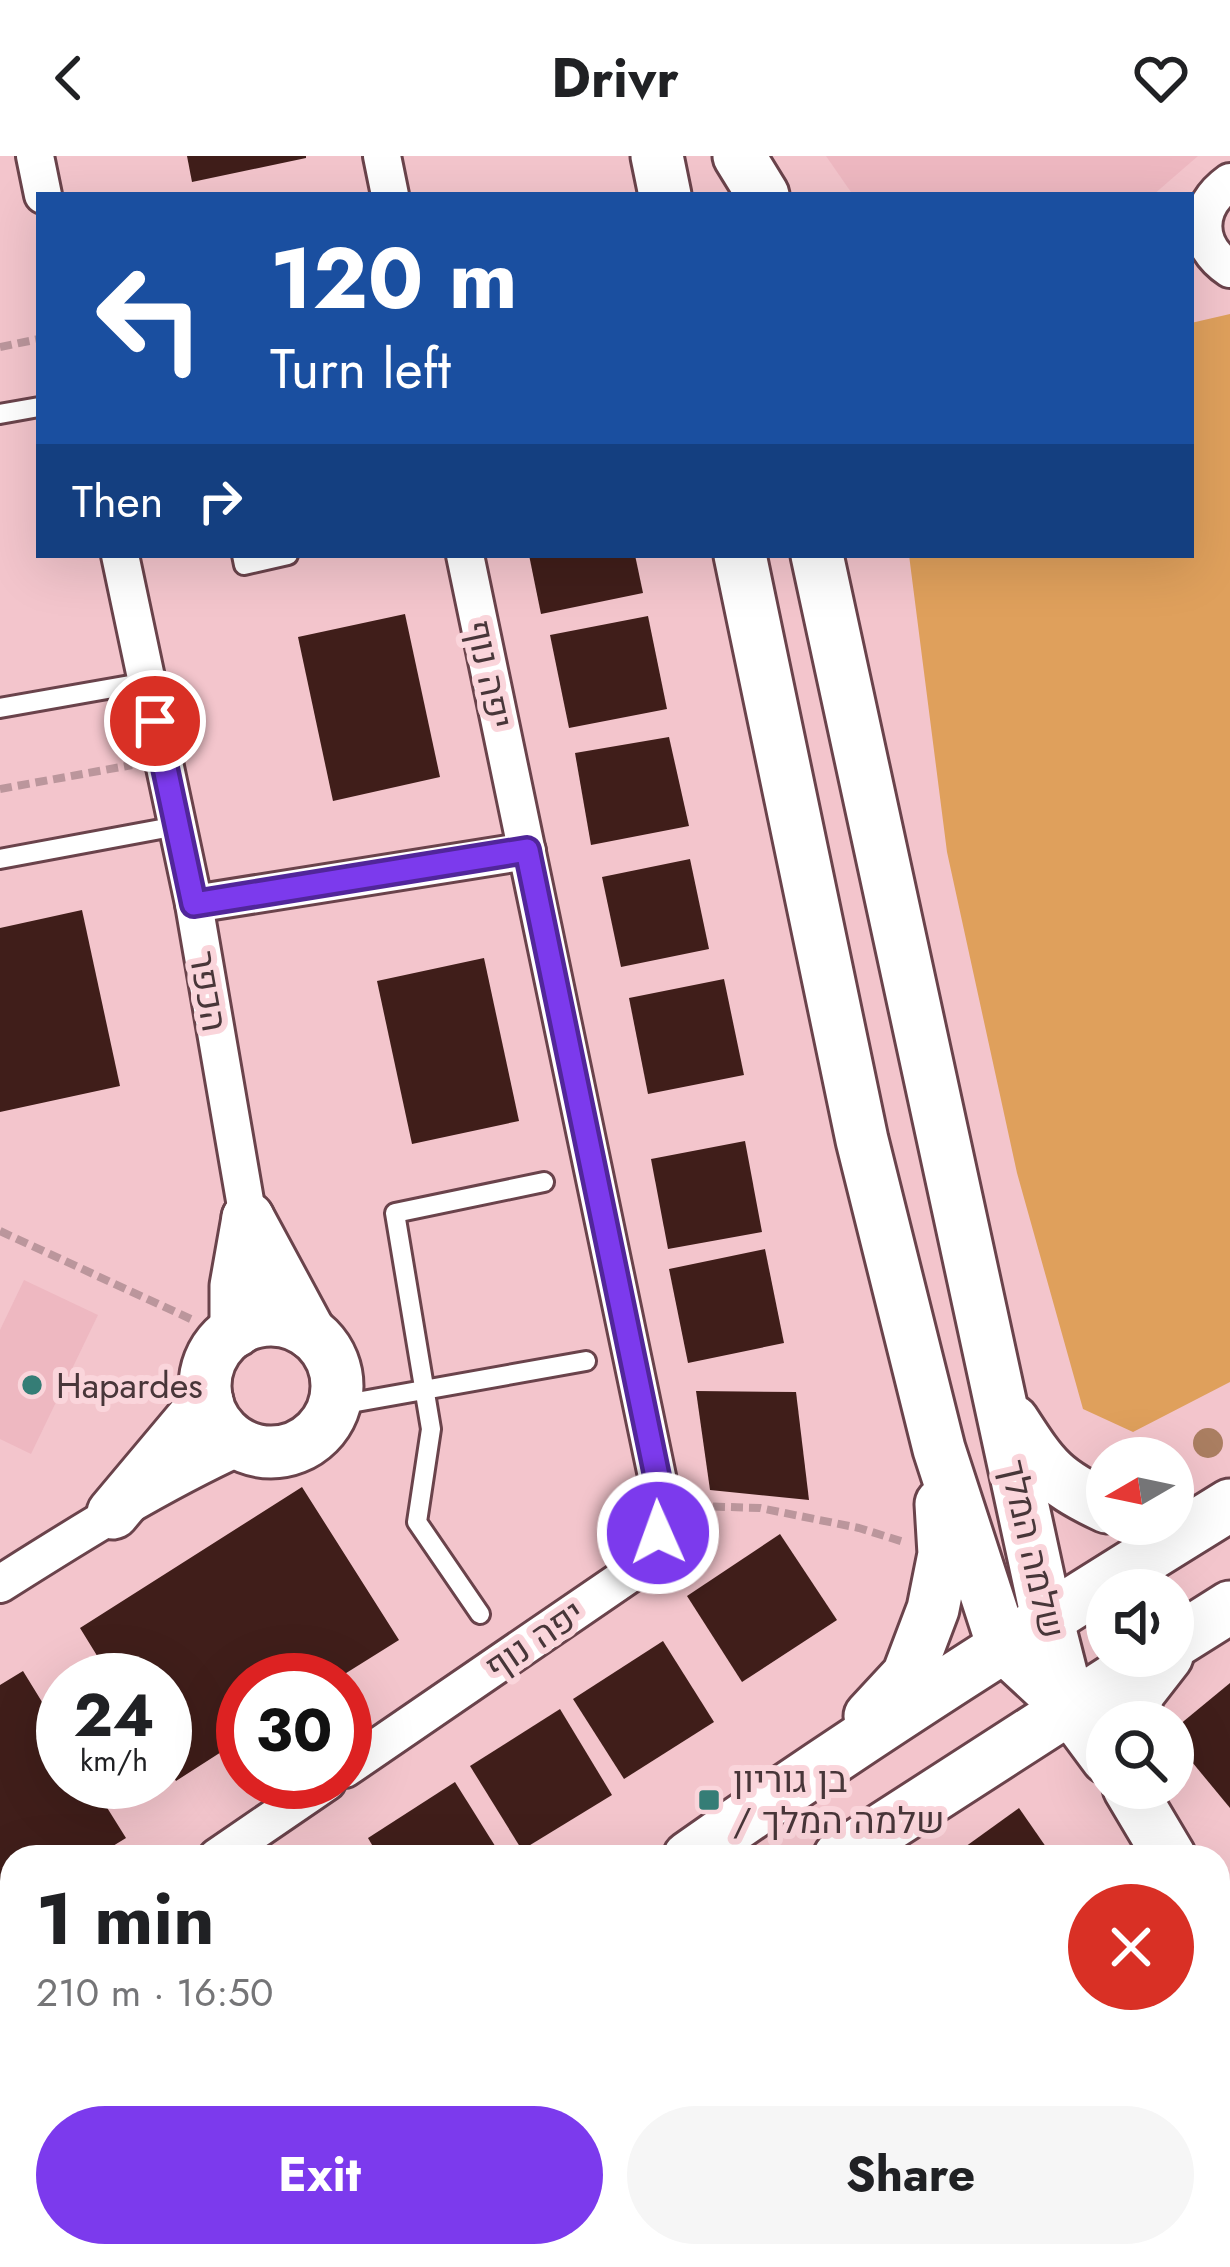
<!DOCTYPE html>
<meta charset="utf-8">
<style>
:root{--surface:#fff;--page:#f6f6f6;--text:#202124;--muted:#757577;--accent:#7c3aed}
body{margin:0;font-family:Jost,Heebo,sans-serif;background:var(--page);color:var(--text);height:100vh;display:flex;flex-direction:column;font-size:45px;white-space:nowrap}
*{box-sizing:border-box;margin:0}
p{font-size:39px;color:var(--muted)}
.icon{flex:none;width:66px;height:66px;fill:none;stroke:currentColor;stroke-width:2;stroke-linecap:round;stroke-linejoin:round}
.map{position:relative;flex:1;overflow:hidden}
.details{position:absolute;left:0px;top:1689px;width:1230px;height:423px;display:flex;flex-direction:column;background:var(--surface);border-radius:36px 36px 0 0;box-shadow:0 12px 48px #0002}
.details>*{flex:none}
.hud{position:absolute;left:36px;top:36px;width:1158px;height:366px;border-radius:0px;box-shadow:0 12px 48px #0002;background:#1a4fa0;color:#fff;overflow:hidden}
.needle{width:78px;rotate:261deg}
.tools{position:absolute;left:1086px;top:1281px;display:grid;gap:24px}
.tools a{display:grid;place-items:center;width:108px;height:108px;border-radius:50%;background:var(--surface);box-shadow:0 12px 48px #0002;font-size:60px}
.speed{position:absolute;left:36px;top:1497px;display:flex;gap:24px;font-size:60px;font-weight:700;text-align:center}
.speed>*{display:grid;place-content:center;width:156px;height:156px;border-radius:50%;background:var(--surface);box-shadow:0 12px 48px #0002;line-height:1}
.speed small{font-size:30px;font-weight:400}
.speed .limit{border:18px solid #d22;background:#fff;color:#111}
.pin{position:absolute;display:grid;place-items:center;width:102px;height:102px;color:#fff;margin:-51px;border:6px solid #fff;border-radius:50%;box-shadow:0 3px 12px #0007}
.me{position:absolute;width:132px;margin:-66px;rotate:358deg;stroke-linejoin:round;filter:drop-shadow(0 0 9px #0008)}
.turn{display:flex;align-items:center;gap:42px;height:252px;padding:0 36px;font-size:54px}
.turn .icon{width:156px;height:156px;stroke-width:2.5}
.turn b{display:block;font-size:84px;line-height:102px}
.then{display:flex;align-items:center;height:114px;padding:0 36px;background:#0003;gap:24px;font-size:45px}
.round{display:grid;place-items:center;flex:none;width:126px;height:126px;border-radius:63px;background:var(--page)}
.headline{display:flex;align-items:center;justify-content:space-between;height:204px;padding:0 36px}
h1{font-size:72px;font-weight:700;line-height:90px}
.button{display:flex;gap:24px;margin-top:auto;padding:24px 36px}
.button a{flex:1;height:138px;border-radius:72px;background:var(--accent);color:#fff;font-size:48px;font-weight:700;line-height:138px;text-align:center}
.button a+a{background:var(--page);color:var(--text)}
header{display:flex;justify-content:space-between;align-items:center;height:156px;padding:0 36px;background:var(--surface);font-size:54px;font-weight:700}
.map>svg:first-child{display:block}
.built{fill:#eeb8c1}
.green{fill:#dfa05c}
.building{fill:#401e1a}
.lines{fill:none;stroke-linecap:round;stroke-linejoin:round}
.lane-casing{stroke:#6a434b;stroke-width:24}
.street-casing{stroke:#6a434b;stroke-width:42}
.secondary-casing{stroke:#6a434b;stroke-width:57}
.path{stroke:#bb969c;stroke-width:8;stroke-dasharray:12 6;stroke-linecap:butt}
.lane{stroke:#fff;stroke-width:18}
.street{stroke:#fff;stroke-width:36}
.secondary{stroke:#fff;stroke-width:51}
.tree{fill:#aa7e61}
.route-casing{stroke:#51269a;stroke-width:30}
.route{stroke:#7c3aed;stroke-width:21}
.poi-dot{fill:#357d76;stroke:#fad5db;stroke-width:4.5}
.labels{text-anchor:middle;stroke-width:12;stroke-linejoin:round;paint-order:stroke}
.street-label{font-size:36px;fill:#483639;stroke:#fad5db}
.poi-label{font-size:36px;fill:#483639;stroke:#fad5db;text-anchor:start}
</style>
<header><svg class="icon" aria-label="back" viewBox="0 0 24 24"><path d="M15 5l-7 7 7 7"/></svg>Drivr<svg class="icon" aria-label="heart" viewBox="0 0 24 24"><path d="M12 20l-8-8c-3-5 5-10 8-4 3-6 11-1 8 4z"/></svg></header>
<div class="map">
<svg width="1230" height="2111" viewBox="0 0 1230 2111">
<rect width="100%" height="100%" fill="#f3c5cc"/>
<!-- built -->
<g class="built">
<polygon points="826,0 1198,0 1153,39 853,39"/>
<polygon points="24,1124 98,1159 31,1298 0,1283 0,1174"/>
</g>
<!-- green -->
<polygon class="green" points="1230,158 1230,1226 1133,1276 1083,1253 1017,1017 947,696 909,399 1191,399 1191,167"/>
<!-- building -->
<g class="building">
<polygon points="187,0 306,0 306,2 192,26"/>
<polygon points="529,399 635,399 643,437 541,458"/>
<polygon points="405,458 440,621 333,645 298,481"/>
<polygon points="648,460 667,553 569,572 550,479"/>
<polygon points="669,581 689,670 591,689 575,597"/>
<polygon points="690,703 709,793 621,811 602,721"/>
<polygon points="82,754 120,930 0,956 0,772"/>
<polygon points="484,802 519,965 412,988 377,825"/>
<polygon points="724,823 744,919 648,938 629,842"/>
<polygon points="745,985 762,1076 668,1093 651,1003"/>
<polygon points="765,1093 784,1187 688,1207 669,1113"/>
<polygon points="696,1235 796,1236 809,1344 710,1334"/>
<polygon points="302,1331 399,1484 335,1524 243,1524 243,1582 176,1625 165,1608 165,1524 112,1524 80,1472"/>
<polygon points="780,1378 837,1464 742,1526 687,1440"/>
<polygon points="663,1485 714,1566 624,1623 573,1543"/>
<polygon points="23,1515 63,1580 63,1626 91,1626 126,1682 95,1701 12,1701 12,1752 0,1760 0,1529"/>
<polygon points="1230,1527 1230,1652 1173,1583 1173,1574"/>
<polygon points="560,1553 612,1639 522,1694 470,1610"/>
<polygon points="455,1626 502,1701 379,1701 368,1682"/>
<polygon points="1019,1652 1053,1701 951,1701"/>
<polygon points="12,1912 12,2016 0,2023 0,1918"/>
<polygon points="481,2100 564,2100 571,2111 484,2111 478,2103"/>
<polygon points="616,2100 714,2100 698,2111 623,2111"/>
</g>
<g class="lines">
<!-- lane casing -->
<g class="lane-casing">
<g id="lane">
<polyline points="0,258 39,251"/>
<polyline points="242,399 244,409 288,399"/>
<polyline points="0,552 147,526"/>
<polyline points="0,703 177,670"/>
<polyline points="334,1250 586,1205"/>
<polyline points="480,1458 417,1366 431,1273 395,1057 544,1026"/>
</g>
</g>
<!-- street casing -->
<g class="street-casing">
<g id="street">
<polyline points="35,0 43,39"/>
<polyline points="382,0 390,39"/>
<path d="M1230,26C1195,51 1194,89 1230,113"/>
<polyline points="120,399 194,748 248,1062"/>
<polyline points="194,748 527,695"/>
<path d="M0,1428C79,1378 157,1329 242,1290"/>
<polyline points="345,1613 643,1409 658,1377 663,1349 465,399"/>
<polyline points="217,1701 327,1626"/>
<polyline points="0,1850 12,1842"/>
</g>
</g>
<!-- secondary casing -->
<g class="secondary-casing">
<g id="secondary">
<polyline points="657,0 665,39"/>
<polyline points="739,0 763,39"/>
<polyline points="740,399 862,984 939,1293 1003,1490 1070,1552 1107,1602"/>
<polyline points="817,399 1047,1462 1070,1552"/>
<polyline points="248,1062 310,1177"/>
<circle cx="271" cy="1230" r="66"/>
<polyline points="236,1175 236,1130 248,1062"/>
<path d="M1013,1265C1044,1313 1053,1326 1107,1351"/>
<polyline points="113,1357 207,1245"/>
<polyline points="1173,1487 1230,1451"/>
<polyline points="870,1560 908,1519 933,1453 944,1398 941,1348"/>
<polyline points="1130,1566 1139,1536 1167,1500"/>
<polyline points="1129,1632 1170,1701"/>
<path d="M689,1701C865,1577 1047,1462 1230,1349"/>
<polyline points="839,1701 1151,1500"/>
<polyline points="1218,1807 1230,1841"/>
<polyline points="104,2111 119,2100"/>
<polyline points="234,2111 250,2100"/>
</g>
</g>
<!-- path -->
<g class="path">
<polyline points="0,191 39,183"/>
<polyline points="0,633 132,609"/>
<polyline points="0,1075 195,1165"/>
<polyline points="695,1350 760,1352 859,1372 904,1386"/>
</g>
<!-- lane -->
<use href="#lane" class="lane"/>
<!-- street -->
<use href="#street" class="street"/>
<!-- secondary -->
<use href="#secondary" class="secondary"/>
</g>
<!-- trees -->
<circle class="tree" cx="1208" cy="1287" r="15"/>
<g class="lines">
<!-- route casing -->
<g class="route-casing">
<polyline id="route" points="155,565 194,748 527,694 663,1349 658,1377"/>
</g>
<!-- route -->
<use href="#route" class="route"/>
</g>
<!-- markers -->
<g class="poi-dot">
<circle cx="32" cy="1229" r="12"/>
<rect x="697" y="1632" width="24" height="24" rx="6"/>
</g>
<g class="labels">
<!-- street labels -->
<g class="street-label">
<text transform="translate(490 518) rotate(78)" y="13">יפה נוף</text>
<text transform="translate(209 835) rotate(80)" y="13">הכפר</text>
<text transform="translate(1033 1393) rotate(77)" y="13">שלמה המלך</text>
<text transform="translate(534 1483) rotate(-34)" y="13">יפה נוף</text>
</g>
<!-- poi labels -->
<g class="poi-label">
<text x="56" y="1242">Hapardes</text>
<text x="733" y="1636">בן גוריון<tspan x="733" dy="41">/ שלמה המלך</tspan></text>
</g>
</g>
</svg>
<div class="tools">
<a><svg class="needle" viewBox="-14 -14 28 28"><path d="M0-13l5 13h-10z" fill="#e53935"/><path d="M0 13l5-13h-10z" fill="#757577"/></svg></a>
<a><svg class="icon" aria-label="sound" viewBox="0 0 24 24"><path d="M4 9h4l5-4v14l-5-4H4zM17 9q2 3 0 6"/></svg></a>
<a><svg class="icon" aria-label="search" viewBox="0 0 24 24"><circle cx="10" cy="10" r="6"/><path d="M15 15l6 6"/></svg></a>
</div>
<div class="speed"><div>24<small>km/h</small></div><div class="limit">30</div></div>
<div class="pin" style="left:155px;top:565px;background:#d93025"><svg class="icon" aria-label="arrive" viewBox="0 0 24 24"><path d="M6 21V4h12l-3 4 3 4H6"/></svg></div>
<svg class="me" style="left:658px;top:1377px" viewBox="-20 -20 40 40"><circle r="17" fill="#7c3aed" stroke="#fff" stroke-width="3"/><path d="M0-11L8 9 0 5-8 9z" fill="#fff"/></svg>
<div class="hud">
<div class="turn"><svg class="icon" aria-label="left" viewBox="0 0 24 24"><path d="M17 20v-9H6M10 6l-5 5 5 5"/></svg><div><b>120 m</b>Turn left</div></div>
<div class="then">Then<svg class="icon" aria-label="right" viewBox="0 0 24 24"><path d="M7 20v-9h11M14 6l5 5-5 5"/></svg></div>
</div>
<section class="details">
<div class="headline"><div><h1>1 min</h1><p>210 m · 16:50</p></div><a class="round" style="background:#d93025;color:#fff"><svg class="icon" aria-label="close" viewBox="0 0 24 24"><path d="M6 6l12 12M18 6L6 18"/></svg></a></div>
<div class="button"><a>Exit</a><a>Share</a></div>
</section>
</div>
